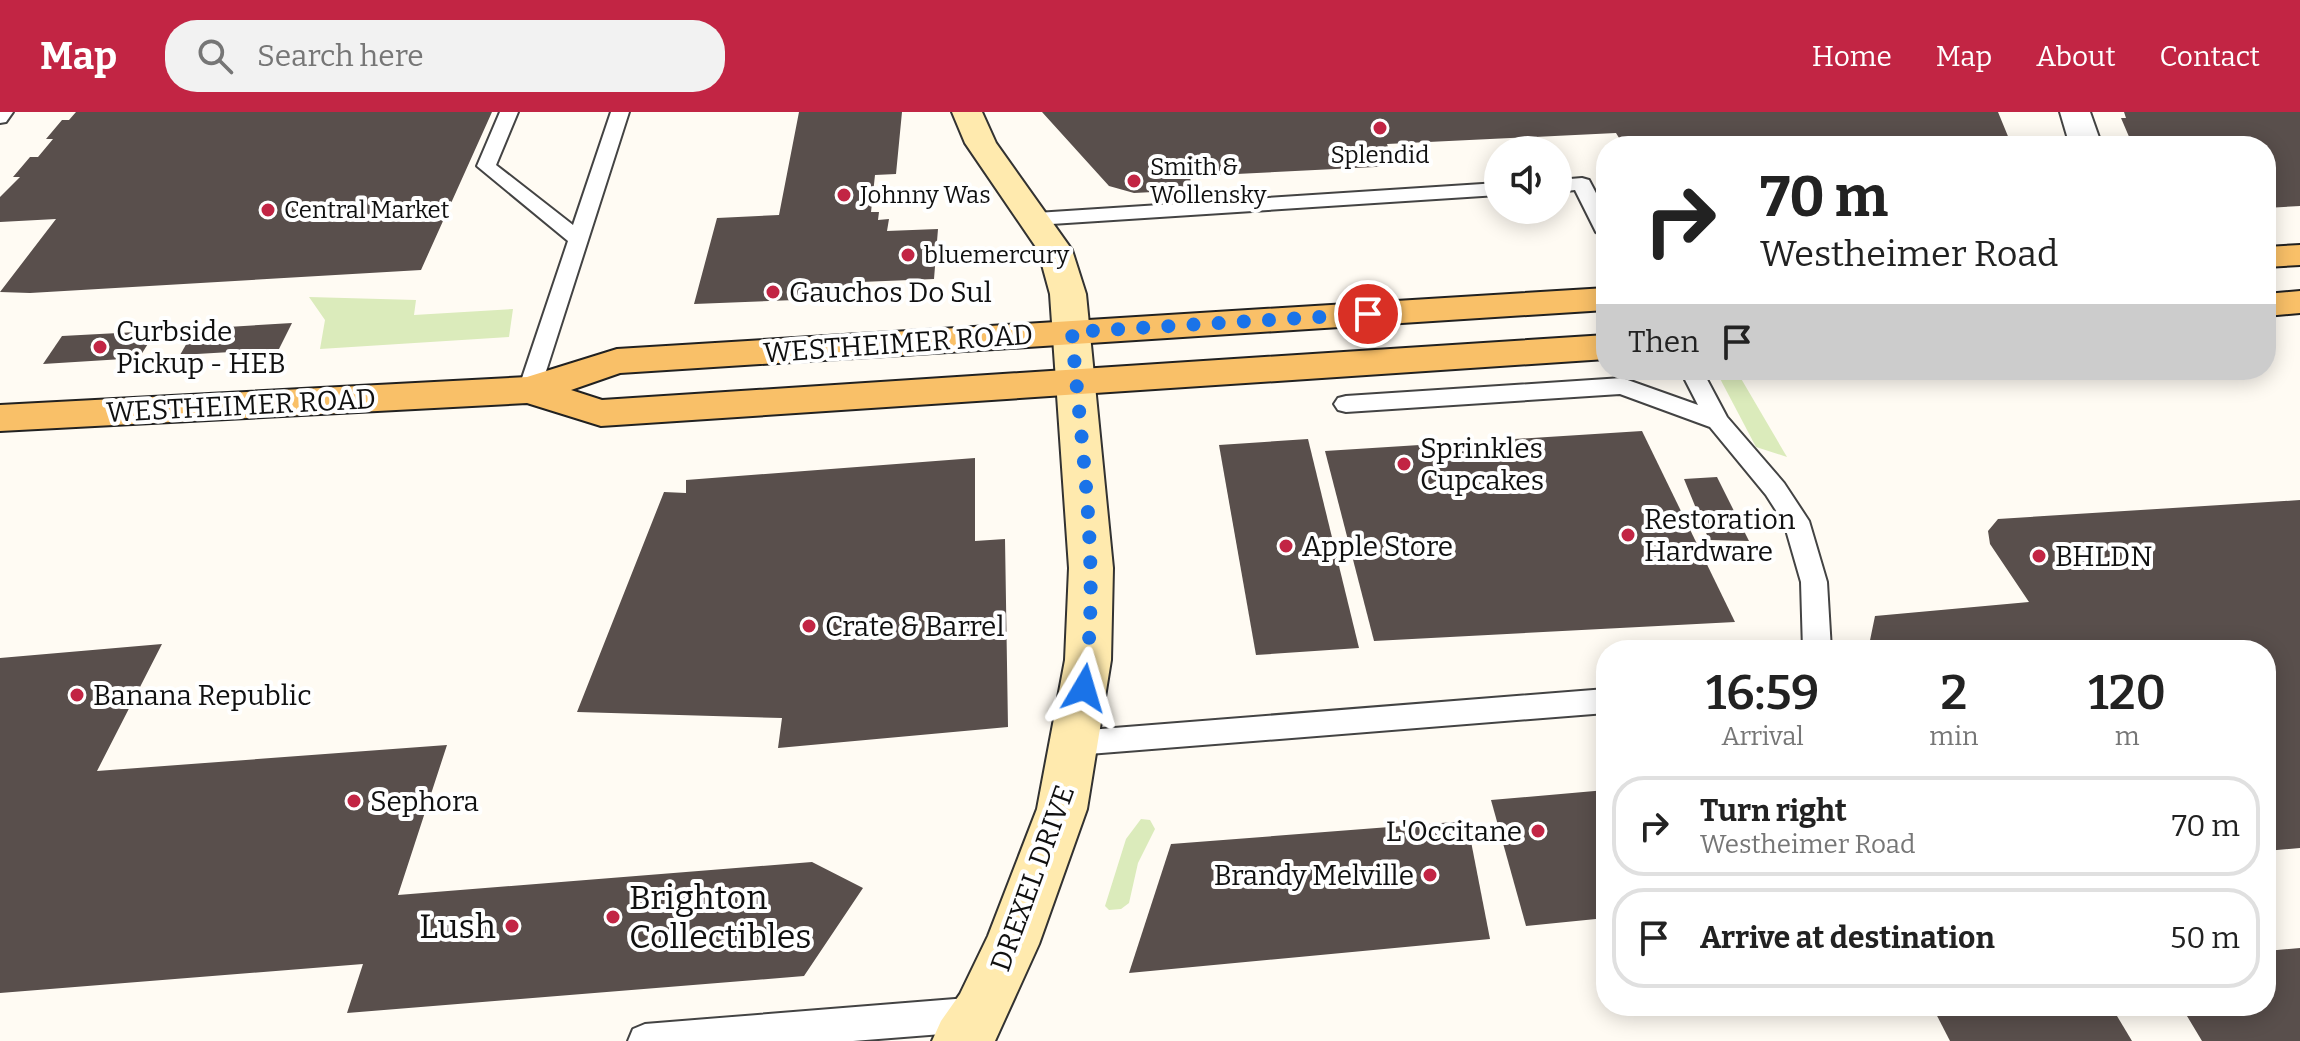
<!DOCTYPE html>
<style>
:root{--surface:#fff;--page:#f2f2f2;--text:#222;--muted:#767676;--line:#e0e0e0;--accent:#c22544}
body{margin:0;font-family:Bitter,serif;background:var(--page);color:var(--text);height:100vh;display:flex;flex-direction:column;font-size:30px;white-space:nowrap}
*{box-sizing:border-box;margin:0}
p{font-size:26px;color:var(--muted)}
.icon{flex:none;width:44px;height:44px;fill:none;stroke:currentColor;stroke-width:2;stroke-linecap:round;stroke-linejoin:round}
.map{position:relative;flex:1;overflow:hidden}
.side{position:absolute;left:1596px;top:528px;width:680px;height:376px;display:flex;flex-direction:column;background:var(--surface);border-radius:32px;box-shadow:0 4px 20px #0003}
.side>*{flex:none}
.top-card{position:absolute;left:1596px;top:24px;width:680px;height:244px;border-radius:32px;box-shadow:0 4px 20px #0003;background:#fff;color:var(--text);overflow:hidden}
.tools{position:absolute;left:1484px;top:24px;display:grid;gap:16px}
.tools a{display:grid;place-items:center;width:88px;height:88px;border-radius:50%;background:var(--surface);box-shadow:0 4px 20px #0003;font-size:40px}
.pin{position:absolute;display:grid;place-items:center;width:68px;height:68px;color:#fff;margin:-34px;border:4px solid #fff;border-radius:50%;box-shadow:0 2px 8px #0007}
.me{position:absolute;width:88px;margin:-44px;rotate:7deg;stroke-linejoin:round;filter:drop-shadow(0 0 6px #0008)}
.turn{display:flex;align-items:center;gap:28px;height:168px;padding:0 32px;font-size:36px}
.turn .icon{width:104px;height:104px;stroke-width:2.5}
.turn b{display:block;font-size:56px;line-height:68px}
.then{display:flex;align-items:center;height:76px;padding:0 32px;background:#0003;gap:16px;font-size:30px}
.eta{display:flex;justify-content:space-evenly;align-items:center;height:136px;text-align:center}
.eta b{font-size:48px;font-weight:600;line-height:56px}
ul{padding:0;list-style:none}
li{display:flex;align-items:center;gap:24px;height:100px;margin:0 16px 12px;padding:0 16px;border:4px solid var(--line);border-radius:32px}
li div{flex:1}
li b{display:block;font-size:30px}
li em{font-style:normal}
header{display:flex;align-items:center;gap:48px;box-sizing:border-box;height:112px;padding:0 40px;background:var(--accent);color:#fff}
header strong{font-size:38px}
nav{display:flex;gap:44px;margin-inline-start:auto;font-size:28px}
.search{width:560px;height:72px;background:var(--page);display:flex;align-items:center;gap:20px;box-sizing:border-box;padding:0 28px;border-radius:32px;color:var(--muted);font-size:30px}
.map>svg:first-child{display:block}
.green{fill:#dbebbb}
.building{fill:#594f4c}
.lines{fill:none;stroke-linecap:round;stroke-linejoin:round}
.lane-casing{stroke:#434343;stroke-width:4}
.street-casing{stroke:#434343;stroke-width:4}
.secondary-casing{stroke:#323232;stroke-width:4}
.primary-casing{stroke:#212121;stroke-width:4}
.lane{fill:#fff;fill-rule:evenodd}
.street{fill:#fff;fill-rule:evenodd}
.secondary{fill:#ffeaae;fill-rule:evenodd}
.primary{fill:#f9c068;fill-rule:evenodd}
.route{stroke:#1a73e8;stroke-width:14;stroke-dasharray:0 25.2}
.poi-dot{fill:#c22544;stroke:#fff;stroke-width:3}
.labels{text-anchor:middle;stroke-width:8;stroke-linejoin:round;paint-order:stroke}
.far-poi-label{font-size:24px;fill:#101010;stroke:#fff;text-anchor:start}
.poi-label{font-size:28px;fill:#101010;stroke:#fff;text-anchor:start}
.street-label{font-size:28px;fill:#101010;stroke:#fff}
.near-poi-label{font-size:34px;fill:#101010;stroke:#fff;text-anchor:start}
</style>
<header>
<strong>Map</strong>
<div class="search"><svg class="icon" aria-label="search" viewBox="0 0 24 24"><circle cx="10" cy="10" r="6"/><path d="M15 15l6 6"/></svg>Search here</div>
<nav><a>Home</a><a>Map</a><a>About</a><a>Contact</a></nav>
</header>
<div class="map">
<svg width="2300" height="929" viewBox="0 0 2300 929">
<rect width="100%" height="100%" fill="#fffbf3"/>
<!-- green -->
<g class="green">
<polygon points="309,185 416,188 414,203 513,197 509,225 320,237 325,208"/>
<polygon points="1736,258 1787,345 1756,335 1716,259"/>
<polygon points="1141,707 1150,708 1155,717 1138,751 1129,791 1121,797 1109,798 1105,794 1126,727"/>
</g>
<!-- building -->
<g class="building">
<polygon points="76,0 492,0 421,158 30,181 0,180 56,107 0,110 0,85 20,65 13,65 30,45 38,45 53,27 46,27 62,8 69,8"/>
<polygon points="799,0 902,0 896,62 875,63 871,100 879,100 878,108 889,107 887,119 938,117 934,167 861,170 823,187 694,192 717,106 779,103"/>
<polygon points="1042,0 1998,0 2012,34 1624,34 1616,21 1387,32 1395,54 1216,63 1215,57 1189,58 1192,78 1134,81 1109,74"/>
<polygon points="2124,0 2300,0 2300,94 2266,96 2266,34 2133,34 2121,6 2126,6"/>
<polygon points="292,211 279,237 180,243 195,217"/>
<polygon points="156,219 139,246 43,252 62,224"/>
<polygon points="1642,319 1735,510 1374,529 1325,339"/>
<polygon points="1308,327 1359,536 1256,543 1219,333"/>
<polygon points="975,346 975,429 1005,427 1008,615 778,636 782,606 577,600 664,380 686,381 686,368"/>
<polygon points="1717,365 1749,429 1709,428 1684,367"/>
<polygon points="2300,388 2300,736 2266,739 2266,538 1868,538 1875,504 2029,490 1990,432 1988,419 1998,407"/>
<polygon points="162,532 97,659 447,633 398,783 812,750 863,776 804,864 347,901 363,852 0,881 0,546"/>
<polygon points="1606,678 1606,806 1526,814 1491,688"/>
<polygon points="1467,709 1490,827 1129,861 1171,732"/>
<polygon points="2300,836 2300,929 2202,929 2181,894 2266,894 2266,883 2269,883 2266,878 2266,839"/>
<polygon points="1932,894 2111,894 2132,929 1950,929"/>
</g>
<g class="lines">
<!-- lane casing -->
<g class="lane-casing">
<g id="lane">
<polygon points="0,0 13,0 6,10 0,11"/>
<polygon points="500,0 518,0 496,53 573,113 611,0 629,0 540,278 537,283 521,283 518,278 568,129 477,54"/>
<polygon points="1582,66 1589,68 1606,100 1606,126 1596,120 1575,78 1558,80 1558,68"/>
<polygon points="1498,71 1498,83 1036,113 1026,107 1036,101"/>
<polygon points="1680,258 1702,258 1727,305 1784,371 1809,409 1827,470 1831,538 1803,538 1801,470 1784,411 1766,383 1710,315 1620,282 1346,300 1338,298 1334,292 1338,286 1346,284 1622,266 1698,293"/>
<polygon points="1606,577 1606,601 1076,643 1066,640 1062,631 1066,622 1076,619"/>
<polygon points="980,885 992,890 997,902 992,914 980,919 853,929 628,929 633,917 645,912"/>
</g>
</g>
<!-- street casing -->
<g class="street-casing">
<polygon id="street" points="2060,0 2090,0 2102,34 2070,34"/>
</g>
<!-- secondary casing -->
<g class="secondary-casing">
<polygon id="secondary" points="952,0 982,0 996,31 1072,138 1086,182 1113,456 1111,548 1087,697 1039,832 995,929 932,929 941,909 960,882 988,824 1037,697 1065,548 1069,456 1050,182 1038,138 965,31"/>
</g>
<!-- primary casing -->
<g class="primary-casing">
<g id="primary">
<polygon points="2300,133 2300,153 2266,155 2266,135"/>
<polygon points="1606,176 1606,198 620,261 571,278 602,288 1606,223 1606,247 601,314 527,291 0,319 0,293 527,265 617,237"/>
<polygon points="2300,179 2300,201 2266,204 2266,182"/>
</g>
</g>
<!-- lane -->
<use href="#lane" class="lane"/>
<!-- street -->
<use href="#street" class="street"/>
<!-- secondary -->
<use href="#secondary" class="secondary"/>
<!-- primary -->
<use href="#primary" class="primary"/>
</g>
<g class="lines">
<!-- route -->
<path class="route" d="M1084,576C1101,458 1081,338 1072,220L1368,202"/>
</g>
<!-- markers -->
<g class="poi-dot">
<circle cx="1380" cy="16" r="8"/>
<circle cx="1134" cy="69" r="8"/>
<circle cx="844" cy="83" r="8"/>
<circle cx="268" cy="98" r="8"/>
<circle cx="908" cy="143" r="8"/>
<circle cx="773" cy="180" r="8"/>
<circle cx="100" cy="235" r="8"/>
<circle cx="1404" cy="352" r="8"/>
<circle cx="1628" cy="423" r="8"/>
<circle cx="1286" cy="434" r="8"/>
<circle cx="2039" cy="444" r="8"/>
<circle cx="809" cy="514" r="8"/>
<circle cx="77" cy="583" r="8"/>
<circle cx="354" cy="689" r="8"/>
<circle cx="1538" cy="719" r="8"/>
<circle cx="1430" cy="763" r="8"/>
<circle cx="613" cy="805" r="8"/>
<circle cx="512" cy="814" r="8"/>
</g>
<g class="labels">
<!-- far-poi labels -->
<g class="far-poi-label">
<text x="1380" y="51" text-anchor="middle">Splendid</text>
<text x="1150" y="63">Smith &amp;<tspan x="1150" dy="28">Wollensky</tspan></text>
<text x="860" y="91">Johnny Was</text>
<text x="284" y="106">Central Market</text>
<text x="924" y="151">bluemercury</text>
</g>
<!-- poi labels -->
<g class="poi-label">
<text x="789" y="190">Gauchos Do Sul</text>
<text x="116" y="229">Curbside<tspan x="116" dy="32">Pickup - HEB</tspan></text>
<text x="1420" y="346">Sprinkles<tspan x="1420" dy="32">Cupcakes</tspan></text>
<text x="1644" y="417">Restoration<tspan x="1644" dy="32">Hardware</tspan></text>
<text x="1302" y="444">Apple Store</text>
<text x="2055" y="454">BHLDN</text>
<text x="825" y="524">Crate &amp; Barrel</text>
<text x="93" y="593">Banana Republic</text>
<text x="370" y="699">Sephora</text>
<text x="1522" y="729" text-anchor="end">L'Occitane</text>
<text x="1414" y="773" text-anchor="end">Brandy Melville</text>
</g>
<!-- street labels -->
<g class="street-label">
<text transform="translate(898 231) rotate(-4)" y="10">WESTHEIMER ROAD</text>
<text transform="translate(241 293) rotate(-3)" y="10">WESTHEIMER ROAD</text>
<text transform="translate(1032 766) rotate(-70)" y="10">DREXEL DRIVE</text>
</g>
<!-- near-poi labels -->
<g class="near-poi-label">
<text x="629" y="797">Brighton<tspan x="629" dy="39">Collectibles</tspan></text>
<text x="496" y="826" text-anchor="end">Lush</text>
</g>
</g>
</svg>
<div class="tools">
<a><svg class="icon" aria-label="sound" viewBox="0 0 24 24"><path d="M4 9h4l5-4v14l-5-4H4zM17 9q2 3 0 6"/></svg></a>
</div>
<div class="pin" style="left:1368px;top:202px;background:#d93025"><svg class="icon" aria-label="arrive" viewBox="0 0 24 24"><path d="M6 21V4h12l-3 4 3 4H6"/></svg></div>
<svg class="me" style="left:1084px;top:576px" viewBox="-20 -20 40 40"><path d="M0-17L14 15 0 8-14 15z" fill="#1a73e8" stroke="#fff" stroke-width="4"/></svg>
<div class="top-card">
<div class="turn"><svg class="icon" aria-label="right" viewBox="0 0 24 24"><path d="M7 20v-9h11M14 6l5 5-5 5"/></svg><div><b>70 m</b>Westheimer Road</div></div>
<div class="then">Then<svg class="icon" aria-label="arrive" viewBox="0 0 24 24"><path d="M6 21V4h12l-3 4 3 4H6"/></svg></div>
</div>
<section class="side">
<div class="eta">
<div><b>16:59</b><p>Arrival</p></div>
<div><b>2</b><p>min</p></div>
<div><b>120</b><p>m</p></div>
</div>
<ul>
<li><svg class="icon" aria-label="right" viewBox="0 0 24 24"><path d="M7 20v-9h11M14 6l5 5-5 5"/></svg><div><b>Turn right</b><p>Westheimer Road</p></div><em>70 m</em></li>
<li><svg class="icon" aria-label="arrive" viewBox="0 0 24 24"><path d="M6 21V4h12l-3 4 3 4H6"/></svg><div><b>Arrive at destination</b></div><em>50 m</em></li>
</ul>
</section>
</div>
